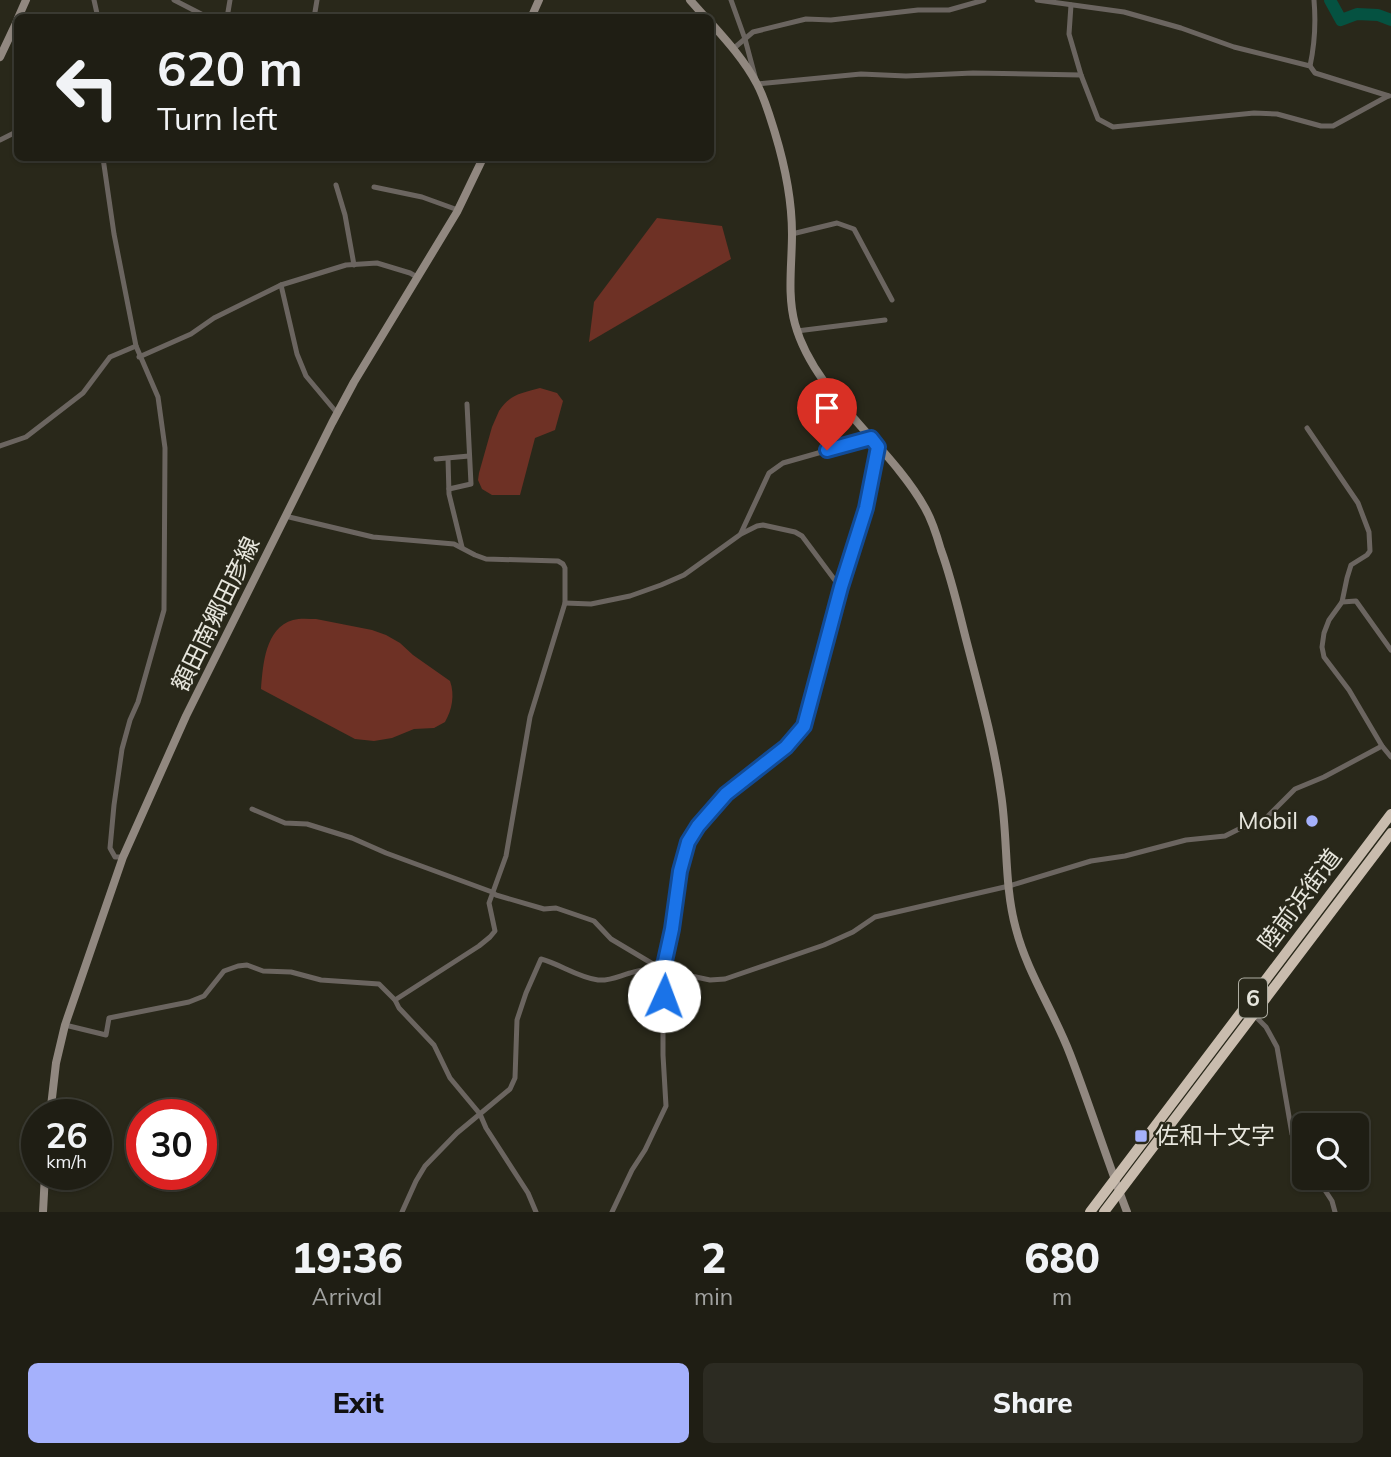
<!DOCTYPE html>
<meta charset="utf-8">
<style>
:root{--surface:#1f1e14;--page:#2c2b22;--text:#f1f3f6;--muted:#a1a2a0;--line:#3c3c34;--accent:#a5b1fc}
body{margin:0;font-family:Mulish,"Noto Sans JP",sans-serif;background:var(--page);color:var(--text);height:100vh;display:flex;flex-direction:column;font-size:26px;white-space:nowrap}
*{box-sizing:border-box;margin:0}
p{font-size:23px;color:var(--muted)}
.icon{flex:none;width:38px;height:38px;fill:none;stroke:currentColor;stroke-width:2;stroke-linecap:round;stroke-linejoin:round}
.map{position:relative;height:1212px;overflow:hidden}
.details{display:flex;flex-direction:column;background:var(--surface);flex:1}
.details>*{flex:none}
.banner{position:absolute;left:14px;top:14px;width:700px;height:147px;border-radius:10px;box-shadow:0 2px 5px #0004,0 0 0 2px var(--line);background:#1f1e14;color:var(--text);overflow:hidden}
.controls{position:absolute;left:1292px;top:1113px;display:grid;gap:14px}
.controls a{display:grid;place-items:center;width:77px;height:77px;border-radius:10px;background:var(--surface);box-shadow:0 2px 5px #0004,0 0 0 2px var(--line);font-size:35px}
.speed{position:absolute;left:21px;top:1099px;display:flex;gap:14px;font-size:35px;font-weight:700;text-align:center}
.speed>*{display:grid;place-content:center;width:91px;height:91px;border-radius:50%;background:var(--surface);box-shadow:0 2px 5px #0004,0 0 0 2px var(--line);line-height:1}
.speed small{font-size:18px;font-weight:400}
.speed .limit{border:10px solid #d22;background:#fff;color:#111}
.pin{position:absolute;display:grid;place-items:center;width:60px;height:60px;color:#fff;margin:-72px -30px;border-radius:50% 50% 50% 0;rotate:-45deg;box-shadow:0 0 7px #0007}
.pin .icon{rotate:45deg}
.me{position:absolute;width:77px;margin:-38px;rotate:2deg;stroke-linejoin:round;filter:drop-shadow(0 0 5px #0008)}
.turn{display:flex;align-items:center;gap:24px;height:147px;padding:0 28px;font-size:32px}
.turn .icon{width:91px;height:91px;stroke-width:2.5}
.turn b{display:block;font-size:49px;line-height:60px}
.eta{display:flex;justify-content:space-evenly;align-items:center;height:119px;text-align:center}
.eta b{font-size:42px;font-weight:800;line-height:49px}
.action{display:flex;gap:14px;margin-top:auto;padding:14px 28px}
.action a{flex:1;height:80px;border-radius:10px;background:var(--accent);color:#111;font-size:28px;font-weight:800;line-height:80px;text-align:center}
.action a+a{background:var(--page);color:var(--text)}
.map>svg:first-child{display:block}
.green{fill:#6e3125}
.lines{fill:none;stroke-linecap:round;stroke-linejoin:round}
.river{stroke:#055241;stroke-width:12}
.street{stroke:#6b6560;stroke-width:5}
.secondary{stroke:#918880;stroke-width:8}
.highway{stroke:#c9bcae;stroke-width:10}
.route-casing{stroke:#114b97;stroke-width:18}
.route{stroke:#1a73e8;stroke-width:12}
.poi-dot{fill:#a5b1fc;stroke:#29281a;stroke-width:2.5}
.labels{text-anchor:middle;stroke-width:5;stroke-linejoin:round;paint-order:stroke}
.shield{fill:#29281a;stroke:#aeada2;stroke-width:2}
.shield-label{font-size:23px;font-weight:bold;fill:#e7e6dd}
.street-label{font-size:24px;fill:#e7e6dd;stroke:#29281a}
.poi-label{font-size:24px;fill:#e7e6dd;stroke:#29281a;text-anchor:end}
</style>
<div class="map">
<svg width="1391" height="1212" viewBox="0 0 1391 1212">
<rect width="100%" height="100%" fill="#29281a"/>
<!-- green -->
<g class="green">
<polygon points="657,218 722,226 731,259 589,342 594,302"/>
<path d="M540,388L557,393L563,401L555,430L535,438L520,495H492L482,489L478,480L479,473L492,427L499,411C510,394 522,393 540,388Z"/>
<path d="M316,619L372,630L386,635L400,643L413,655L450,681C455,695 452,710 445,722L434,728L414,729L392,738L374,741L355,739L261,689C263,665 265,628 293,620C300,618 309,619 316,619Z"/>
</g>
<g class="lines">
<!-- river -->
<polyline class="river" points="1330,0 1341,20 1357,14 1378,15 1391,20"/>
<!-- street -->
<g class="street">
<polyline points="94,0 98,18"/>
<polyline points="174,0 209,18"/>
<polyline points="731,0 745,39 757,84 861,74 906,76 973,73 1081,75"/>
<polyline points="1037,0 1124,12 1181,28 1234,47 1310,66 1315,73 1389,96"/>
<polyline points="1071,5 1069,34 1081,75 1098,119 1113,127 1254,113 1277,114 1321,126 1333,126 1388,96"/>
<polyline points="227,18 230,0"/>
<polyline points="314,18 317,0"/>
<polyline points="733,49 753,32 806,19 831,20 918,10 949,10 984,0"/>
<path d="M1310,66C1315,43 1316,23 1314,0"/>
<polyline points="0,140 18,131"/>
<polyline points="103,158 114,234 136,346 158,397 165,448 164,610 138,702 130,720 122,749 114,805 110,848 115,857 123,857"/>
<polyline points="336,185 345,215 354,265"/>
<polyline points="374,187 422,197 458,210"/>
<polyline points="792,234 837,223 854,229 892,300"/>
<polyline points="281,285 297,354 306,376 337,413"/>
<polyline points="797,331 885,320"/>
<polyline points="139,357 191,334 214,318 281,285 346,265 377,263 410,273 417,277"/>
<polyline points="1307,428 1358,503 1369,532 1370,551 1367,555 1351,565 1347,578 1342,602"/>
<polyline points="0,446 26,437 83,393 110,357 136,346"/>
<polyline points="436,459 469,456"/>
<polyline points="448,459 449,494 462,547"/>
<polyline points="449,489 471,484 467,404"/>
<polyline points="285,516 373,537 454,544 475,555 486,559 558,561 563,564 565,568 565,603 530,717 506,856 489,903 495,931 490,937 479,946 395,1000"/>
<polyline points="741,533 769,473 783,463 871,438"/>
<polyline points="565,603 591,604 630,596 661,585 684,575 741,534 757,526 763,525 795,532 802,536 840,587"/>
<polyline points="1391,650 1356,601 1342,602 1329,620 1324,633 1322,647 1324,657 1349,690 1382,746 1391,757"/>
<polyline points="252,809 285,823 307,824 352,838 386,853 492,892 496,895 544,909 556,908 594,921 611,939 663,970 710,980 725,979 824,945 853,932 875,917 1009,886 1091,861 1125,856 1186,840 1225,836 1241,828 1263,821 1295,789 1324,777 1382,746"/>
<polyline points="1254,1015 1266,1027 1277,1047 1292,1134 1304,1154"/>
<polyline points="65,1025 106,1035 109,1018 189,1002 204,996 224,971 238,966 247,965 263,971 291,972 321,980 379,984 395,1000 399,1008 434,1045 450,1078 480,1114 486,1128 528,1193 536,1212"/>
<polyline points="1317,1178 1332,1201 1335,1212"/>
<path d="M402,1212L416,1181L425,1166L457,1133L510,1089L515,1078L517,1020L526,993L541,959C560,964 577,977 598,980C610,981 619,976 630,973C639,970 648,969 657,968"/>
<polyline points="612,1212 632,1170 645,1150 666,1106 663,1055 663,970 672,929 680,871 689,842 698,826 726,794 786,747 804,726 841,587 866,508 878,447"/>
</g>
<!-- secondary -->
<g class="secondary">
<polyline points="690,0 706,18"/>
<polyline points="18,18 26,0"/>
<polyline points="531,18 539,0"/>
<path d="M710,22C727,41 745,61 757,84C765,99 770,117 775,133C785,166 792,199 792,234C792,264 787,295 795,324C814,394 890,445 925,508C932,520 937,536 941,550C952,580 959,612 967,643C980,693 994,743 1001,794C1008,839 1004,886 1016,929C1027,972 1054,1012 1070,1054C1090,1106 1107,1160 1127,1212"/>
<polyline points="0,57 18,19"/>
<polyline points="50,1115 56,1063 65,1025 123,857 186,716 332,423 354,382 457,212 483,158"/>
<polyline points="43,1212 45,1174"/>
</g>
<!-- highway -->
<g class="highway">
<polyline points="1090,1212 1391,814"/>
<polyline points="1104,1212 1391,833"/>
</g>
</g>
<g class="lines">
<!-- route casing -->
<g class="route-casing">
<polyline id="route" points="664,996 663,970 672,929 680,871 688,842 698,826 726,794 786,747 804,726 841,587 866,508 878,447 871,438 827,450"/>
</g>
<!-- route -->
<use href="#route" class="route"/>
</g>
<!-- markers -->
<g class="poi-dot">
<circle cx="1312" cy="821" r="7"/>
<rect x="1134" y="1129" width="14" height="14" rx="3.5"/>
</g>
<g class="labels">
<!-- shield labels -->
<rect class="shield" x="1239" y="978.5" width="28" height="39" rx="5"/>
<g class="shield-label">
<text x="1253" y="1006">6</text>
</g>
<!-- street labels -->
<g class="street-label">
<text transform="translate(216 614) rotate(-64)" y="8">額田南郷田彦線</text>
<text transform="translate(1300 900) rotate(-53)" y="8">陸前浜街道</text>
</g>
<!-- poi labels -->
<g class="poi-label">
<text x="1298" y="829">Mobil</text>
<text x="1155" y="1144" text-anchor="start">佐和十文字</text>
</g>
</g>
</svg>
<div class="controls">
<a><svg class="icon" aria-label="search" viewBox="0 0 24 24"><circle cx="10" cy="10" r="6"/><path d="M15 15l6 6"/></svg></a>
</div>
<div class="speed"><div>26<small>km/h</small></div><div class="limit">30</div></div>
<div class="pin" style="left:827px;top:450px;background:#d93025"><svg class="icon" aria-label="arrive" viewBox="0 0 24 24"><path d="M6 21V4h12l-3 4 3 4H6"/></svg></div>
<svg class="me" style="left:664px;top:996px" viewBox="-20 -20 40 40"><circle r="19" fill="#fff"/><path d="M0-13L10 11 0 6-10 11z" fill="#1a73e8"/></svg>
<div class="banner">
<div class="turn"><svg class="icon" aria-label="left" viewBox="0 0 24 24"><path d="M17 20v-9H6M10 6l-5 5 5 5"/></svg><div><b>620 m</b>Turn left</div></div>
</div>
</div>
<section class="details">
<div class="eta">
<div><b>19:36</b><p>Arrival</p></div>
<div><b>2</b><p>min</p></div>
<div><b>680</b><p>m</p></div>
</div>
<div class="action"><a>Exit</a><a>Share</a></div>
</section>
